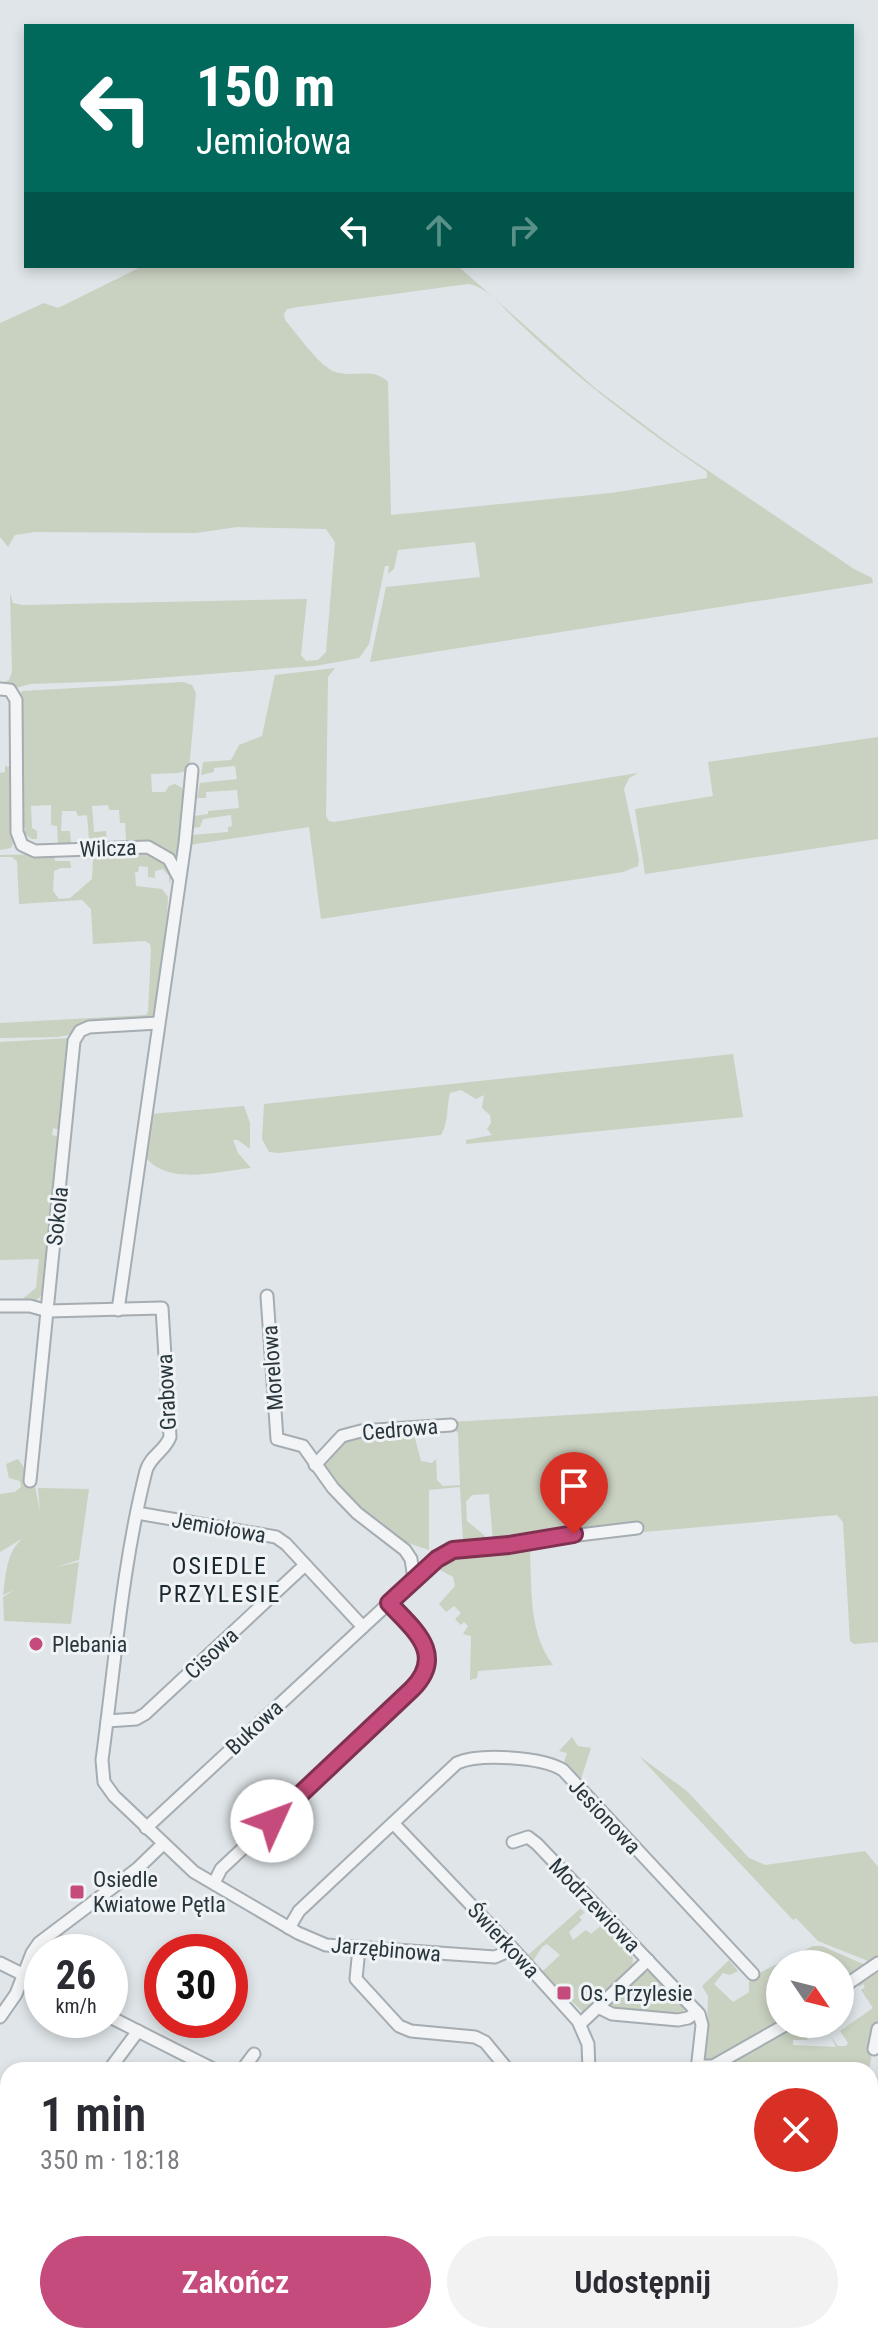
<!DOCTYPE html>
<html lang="pl">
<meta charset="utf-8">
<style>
:root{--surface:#fff;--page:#f2f2f3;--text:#2b2b33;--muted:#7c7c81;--accent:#c54b7c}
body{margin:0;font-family:"Roboto Condensed",sans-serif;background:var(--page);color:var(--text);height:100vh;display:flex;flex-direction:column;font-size:30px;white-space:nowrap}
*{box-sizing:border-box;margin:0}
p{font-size:26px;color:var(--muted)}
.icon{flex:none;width:44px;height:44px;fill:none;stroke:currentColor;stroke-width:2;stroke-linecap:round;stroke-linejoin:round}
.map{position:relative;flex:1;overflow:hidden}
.panel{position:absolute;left:0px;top:2062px;width:878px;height:282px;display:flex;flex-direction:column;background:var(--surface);border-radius:24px 24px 0 0;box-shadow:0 4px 12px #0003}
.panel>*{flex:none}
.guide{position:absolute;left:24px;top:24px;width:830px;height:244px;border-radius:0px;box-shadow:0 4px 12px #0003;background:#00695c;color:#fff;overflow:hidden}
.needle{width:52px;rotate:125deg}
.fabs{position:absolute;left:766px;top:1950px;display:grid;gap:16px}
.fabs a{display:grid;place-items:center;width:88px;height:88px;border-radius:50%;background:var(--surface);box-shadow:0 4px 12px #0003;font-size:40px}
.speed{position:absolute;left:24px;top:1934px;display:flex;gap:16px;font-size:40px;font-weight:700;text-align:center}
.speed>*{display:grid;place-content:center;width:104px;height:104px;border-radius:50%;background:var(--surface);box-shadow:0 4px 12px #0003;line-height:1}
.speed small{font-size:20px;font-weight:400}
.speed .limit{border:12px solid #d22;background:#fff;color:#111}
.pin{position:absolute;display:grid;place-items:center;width:68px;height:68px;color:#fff;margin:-82px -34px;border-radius:50% 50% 50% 0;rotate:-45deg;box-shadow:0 0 8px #0007}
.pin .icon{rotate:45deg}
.me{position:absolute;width:88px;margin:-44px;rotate:47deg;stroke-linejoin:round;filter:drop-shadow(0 0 6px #0008)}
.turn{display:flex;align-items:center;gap:28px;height:168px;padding:0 40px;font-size:36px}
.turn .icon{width:104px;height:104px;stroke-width:2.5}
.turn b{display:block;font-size:56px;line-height:68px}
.lanes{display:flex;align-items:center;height:76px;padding:0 40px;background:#0003;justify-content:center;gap:40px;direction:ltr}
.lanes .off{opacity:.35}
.round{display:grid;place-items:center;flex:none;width:84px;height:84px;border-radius:42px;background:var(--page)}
.overview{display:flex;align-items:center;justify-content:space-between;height:136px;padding:0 40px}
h1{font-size:48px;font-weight:600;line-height:60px}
.action{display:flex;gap:16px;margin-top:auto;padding:16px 40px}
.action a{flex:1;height:92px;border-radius:48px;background:var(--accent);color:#fff;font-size:32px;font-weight:600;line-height:92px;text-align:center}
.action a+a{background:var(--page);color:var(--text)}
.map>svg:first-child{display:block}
.green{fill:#c9d1c1;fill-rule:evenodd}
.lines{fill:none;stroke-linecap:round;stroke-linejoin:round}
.minor-casing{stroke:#a5adb2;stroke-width:15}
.minor{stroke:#f2f4f6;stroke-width:11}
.route-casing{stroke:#803151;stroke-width:20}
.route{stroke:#c54b7c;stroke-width:14}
.poi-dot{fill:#c54b7c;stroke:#eff3f5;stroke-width:3}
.labels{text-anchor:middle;stroke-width:6;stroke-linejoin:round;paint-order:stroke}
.street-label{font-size:22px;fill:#29363e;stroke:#eff3f5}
.poi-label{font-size:22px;fill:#29363e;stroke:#eff3f5;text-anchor:start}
.neighbourhood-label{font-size:24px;letter-spacing:2px;fill:#1b272f;stroke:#eff3f5}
</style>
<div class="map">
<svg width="878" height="2343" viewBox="0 0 878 2343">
<rect width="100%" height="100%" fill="#dfe5e8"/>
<!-- green -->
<g class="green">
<path d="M143,266H458L595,388L679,451L854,569L872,578L873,583L370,662L386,587L480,577L475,542L398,550L394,569L388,574L389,566H385L369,644L359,658L315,666L116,681L30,684L16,688L2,683L9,680L12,672L10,593L13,603L23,605L307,599L301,655L306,661L318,660L326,652L335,542L326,529L237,527L196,533L35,532L15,535L8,547L0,537V323L44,303L58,308ZM468,284C488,287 502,307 517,321C575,377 640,426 707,472V478L611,493L391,515L388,382C373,366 351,379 333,371C318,364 297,334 285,320L284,314L287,309L298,307Z"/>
<polygon points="335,668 328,677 326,816 329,821 334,822 638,773 629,778 624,789 639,859 638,866 623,872 321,919 309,827 189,845 191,835 228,832 228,827 232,826 231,815 203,819 200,827 192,828 194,816 208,814 208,811 239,808 237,790 206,792 206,798 197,798 200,783 237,779 235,766 214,768 214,772 201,775 203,762 231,760 239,745 262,736 275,675"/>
<polygon points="183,682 192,685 196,693 189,770 178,773 151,774 152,792 165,792 169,786 175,784 184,789 177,863 121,843 120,841 126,840 125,823 120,823 119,810 109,810 108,805 92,806 94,832 106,831 107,841 89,840 87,815 78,816 76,811 62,811 61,831 70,831 71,843 58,844 57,826 51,825 51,805 31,806 32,828 37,831 37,839 32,839 25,834 25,828 23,828 23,836 37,845 36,849 21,838 19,697 22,691"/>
<polygon points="878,737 878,839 645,874 635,809 713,796 708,762"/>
<polygon points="5,766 13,768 15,838 11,848 0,850 0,773 5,772"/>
<polygon points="137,848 162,857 172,874 169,885 169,876 163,869 155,871 155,878 148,877 148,867 139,866 138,872 135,872 136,886 162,889 168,897 166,943 156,1013 147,1020 58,1037 0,1038 0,1023 146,1015 148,1012 151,950 150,944 145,941 93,944 91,909 82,900 19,904 17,861 12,857 0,857 0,855 54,854 55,861 70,861 71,868 61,868 54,871 53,891 59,899 70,898 92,879 93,859 81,860 82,852"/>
<path d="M71,1038L60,1130L53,1128L52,1135L60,1137C58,1160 51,1288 39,1298C35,1302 27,1301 21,1300L36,1288L39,1259L0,1260V1042Z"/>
<path d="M733,1054L743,1117L466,1144V1140L492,1135L487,1129L491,1123L490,1115L482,1108L484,1095L476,1099L461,1090L450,1093C446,1108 449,1122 441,1135L279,1153L269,1152L262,1139L264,1104Z"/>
<path d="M244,1106L250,1123V1149L238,1140H233L238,1153L251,1168C218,1171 166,1187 144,1155L150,1114Z"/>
<polygon points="878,1396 878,1642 854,1644 850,1641 843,1522 837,1515 553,1540 513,1541 511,1537 507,1537 505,1541 493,1541 489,1494 472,1495 466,1502 467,1521 485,1536 485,1540 466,1543 463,1541 460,1487 429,1490 429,1550 399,1540 362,1513 324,1475 322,1462 345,1438 413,1431 421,1461 432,1463 436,1459 437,1480 443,1486 460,1485 458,1433 453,1428 453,1422"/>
<path d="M18,1459L34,1482L40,1511L38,1488L89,1489L79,1560L56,1567L79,1562L71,1624L4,1621L3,1597L14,1590L3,1595C6,1575 6,1552 23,1538L0,1552V1494L15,1492L21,1487L20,1481L9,1478L6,1464Z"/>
<path d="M534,1545L530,1554C532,1593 529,1633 553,1665L478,1671L477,1678L470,1680L471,1636L463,1634L468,1626L464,1622L461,1625L455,1619L461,1613L454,1606L446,1612L439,1604L455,1586L453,1577L438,1569L436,1565L461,1552Z"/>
<polygon points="572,1737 578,1746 591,1748 581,1779 564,1762 567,1753 559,1751"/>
<polygon points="639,1756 687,1791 749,1858 765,1865 865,1851 878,1867 878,1960 873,1963 818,1941 796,1918 793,1920"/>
<path d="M580,1909L585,1912L579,1917L582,1920L569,1932L573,1940L586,1930L591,1934L603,1924C613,1933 638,1950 632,1966L583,2012L536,1967L543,1971L560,1955L547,1944L542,1947L533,1961L528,1955Z"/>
<polygon points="813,1946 822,1946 870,1967 840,1986 840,1964 780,1964 780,2024 713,2062 706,2061 708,1996 702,1986 729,1960 738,1971 730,1975 723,1973 714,1984 733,2002 749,1992 749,1982 757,1974"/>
<polygon points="878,1968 878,2022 869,2070 708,2070 797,2024 808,2040 793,2040 793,2045 836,2047 831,2037 838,2046 846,2046 848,2043 840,2031 873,2008 861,1990 865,1987 863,1984 859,1987 858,1982"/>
<polygon points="644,1971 653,1973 677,1997 676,2004 682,2002 685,2008 682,2014 611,2009 610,2003"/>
<polygon points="877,2045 878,2343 853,2343 854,2336 870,2336 870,2197 876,2132"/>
<polygon points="286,2336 353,2336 355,2343 292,2343"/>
<polygon points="362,2336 515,2336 515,2343 364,2343"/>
<polygon points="523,2336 850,2336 849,2343 522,2343"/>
</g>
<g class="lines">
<!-- minor casing -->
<g class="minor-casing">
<g id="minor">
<polyline points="0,689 10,690 16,700 17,832 22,845 35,851 148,847 169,859 179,878"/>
<polyline points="267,1296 277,1439 303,1446 333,1488 357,1513 405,1550 411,1559 414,1579"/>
<path d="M0,1306H30L48,1311L162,1308L170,1437C165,1451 150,1456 146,1471C122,1566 115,1664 102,1760L104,1782L114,1796L194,1872L298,1933L326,1945L495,1957L513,1949"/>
<polyline points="118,1310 185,843 192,770"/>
<polyline points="315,1465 342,1436 361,1431 451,1425"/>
<polyline points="30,1481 74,1041 80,1031 89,1027 158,1023"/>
<path d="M137,1513L276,1537L286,1544L363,1627L389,1603C413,1629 441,1648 416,1685L221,1869L214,1883"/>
<polyline points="389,1603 437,1559 453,1550 637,1528"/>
<polyline points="107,1721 136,1719 145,1714 305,1565"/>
<polyline points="393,1823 513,1949 578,2021 588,2044 589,2070"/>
<polyline points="146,1828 363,1627"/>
<polyline points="513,1842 528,1837 537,1844 699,2014 702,2025 697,2070"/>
<path d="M289,1928L299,1911L457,1763C480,1753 542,1757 563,1770L753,1974"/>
<polyline points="359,1948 356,1979 399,2026 411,2031 475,2037 485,2042 508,2070"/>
<polyline points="0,1963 42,1984"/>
<polyline points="840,1989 878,1963"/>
<polyline points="598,2007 612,2014 678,2020 688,2018 697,2012"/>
<polyline points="0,2017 16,1994 32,1953 39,1943 137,1869 163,1844"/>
<polyline points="110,2017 215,2070"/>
<polyline points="580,2024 648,1960"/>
<polyline points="874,2049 878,2029"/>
<polyline points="698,2066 713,2066 787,2024"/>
<polyline points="109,2070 138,2031"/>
<polyline points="242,2070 254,2054"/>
<polyline points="0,2216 8,2205"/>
<polyline points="0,2268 8,2272"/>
<polyline points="124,2336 131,2343"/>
<polyline points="357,2336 359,2343"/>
<polyline points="518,2343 519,2336"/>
</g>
</g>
<!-- minor -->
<use href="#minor" class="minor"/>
</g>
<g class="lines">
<!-- route casing -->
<g class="route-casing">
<path id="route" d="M272,1821L412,1689C447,1654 413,1629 389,1603L437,1559L453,1550L509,1545L574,1534"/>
</g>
<!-- route -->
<use href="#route" class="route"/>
</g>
<!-- markers -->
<g class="poi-dot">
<circle cx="36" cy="1644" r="8"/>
<rect x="69" y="1884" width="16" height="16" rx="4"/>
<rect x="556" y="1985" width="16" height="16" rx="4"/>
</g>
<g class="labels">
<!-- street labels -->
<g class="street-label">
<text transform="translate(108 848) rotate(-2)" y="8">Wilcza</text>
<text transform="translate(57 1216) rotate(-84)" y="8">Sokola</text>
<text transform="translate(272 1368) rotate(-94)" y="8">Morelowa</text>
<text transform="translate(166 1392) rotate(-93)" y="8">Grabowa</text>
<text transform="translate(400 1429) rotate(-5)" y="8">Cedrowa</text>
<text transform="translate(219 1527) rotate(10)" y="8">Jemiołowa</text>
<text transform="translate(211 1653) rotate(-43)" y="8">Cisowa</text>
<text transform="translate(254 1727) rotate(-43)" y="8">Bukowa</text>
<text transform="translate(605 1816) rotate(47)" y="8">Jesionowa</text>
<text transform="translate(595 1905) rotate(46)" y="8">Modrzewiowa</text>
<text transform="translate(504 1940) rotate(47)" y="8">Świerkowa</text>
<text transform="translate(386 1949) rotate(5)" y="8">Jarzębinowa</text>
</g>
<!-- poi labels -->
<g class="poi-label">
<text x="52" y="1652">Plebania</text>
<text x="93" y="1887">Osiedle<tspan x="93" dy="25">Kwiatowe Pętla</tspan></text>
<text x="580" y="2001">Os. Przylesie</text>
</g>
<!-- neighbourhood labels -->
<g class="neighbourhood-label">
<text x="220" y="1574">OSIEDLE<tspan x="220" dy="28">PRZYLESIE</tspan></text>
</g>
</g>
</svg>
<div class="fabs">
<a><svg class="needle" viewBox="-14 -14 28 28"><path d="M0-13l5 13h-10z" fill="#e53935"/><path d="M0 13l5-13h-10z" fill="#7c7c81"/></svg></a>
</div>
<div class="speed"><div>26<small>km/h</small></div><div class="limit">30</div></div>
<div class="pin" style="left:574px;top:1534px;background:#d93025"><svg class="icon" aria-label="arrive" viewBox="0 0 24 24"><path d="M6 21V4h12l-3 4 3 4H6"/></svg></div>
<svg class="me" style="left:272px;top:1821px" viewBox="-20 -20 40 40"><circle r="19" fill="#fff"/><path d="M0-13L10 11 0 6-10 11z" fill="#c54b7c"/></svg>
<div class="guide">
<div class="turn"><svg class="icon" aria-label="left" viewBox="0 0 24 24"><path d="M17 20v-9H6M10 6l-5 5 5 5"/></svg><div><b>150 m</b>Jemiołowa</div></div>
<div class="lanes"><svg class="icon" aria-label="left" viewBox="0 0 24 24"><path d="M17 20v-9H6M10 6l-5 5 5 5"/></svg><svg class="icon off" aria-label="ahead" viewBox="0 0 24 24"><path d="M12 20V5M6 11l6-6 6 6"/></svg><svg class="icon off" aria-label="right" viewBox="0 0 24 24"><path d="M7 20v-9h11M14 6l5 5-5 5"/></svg></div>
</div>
<section class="panel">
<div class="overview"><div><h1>1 min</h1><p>350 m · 18:18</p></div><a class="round" style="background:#d93025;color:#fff"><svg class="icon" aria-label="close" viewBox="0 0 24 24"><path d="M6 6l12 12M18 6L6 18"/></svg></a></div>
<div class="action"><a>Zakończ</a><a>Udostępnij</a></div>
</section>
</div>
